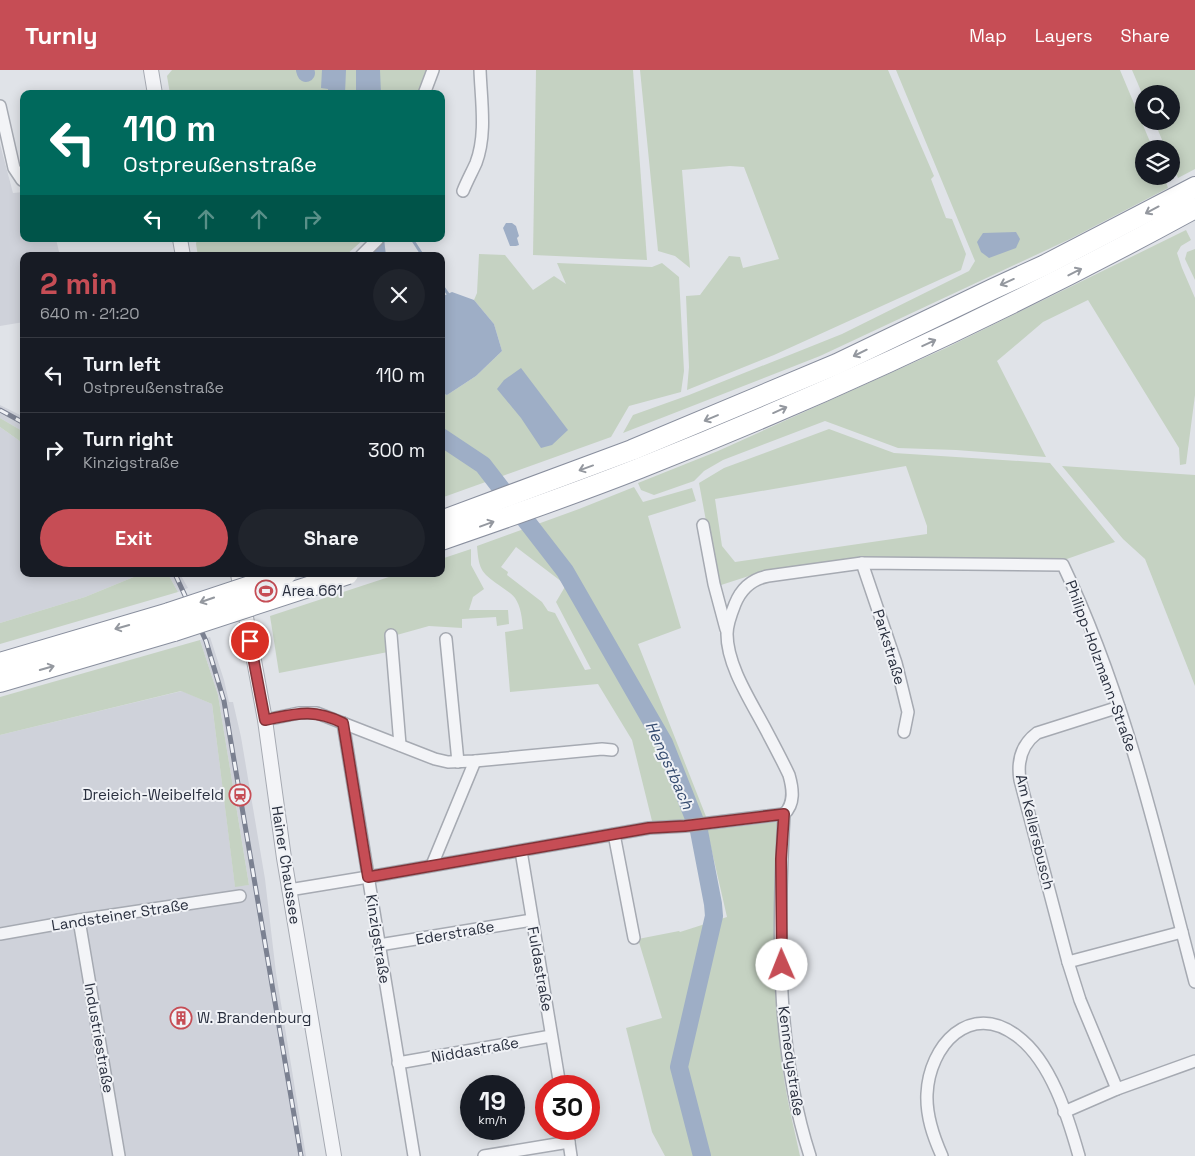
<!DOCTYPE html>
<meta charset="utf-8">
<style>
:root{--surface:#171b24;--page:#20242c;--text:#f1f3f6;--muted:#9ea1a6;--line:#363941;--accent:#c64d55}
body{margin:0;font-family:"Space Grotesk",sans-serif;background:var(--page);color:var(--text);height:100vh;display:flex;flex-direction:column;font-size:19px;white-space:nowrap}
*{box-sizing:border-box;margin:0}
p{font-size:16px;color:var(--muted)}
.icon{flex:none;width:28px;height:28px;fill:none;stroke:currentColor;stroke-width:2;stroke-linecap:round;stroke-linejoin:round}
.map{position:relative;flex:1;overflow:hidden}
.side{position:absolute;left:20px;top:182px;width:425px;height:325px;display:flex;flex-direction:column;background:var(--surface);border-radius:10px;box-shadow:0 2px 12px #0003}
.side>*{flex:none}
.guide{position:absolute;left:20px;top:20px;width:425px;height:152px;border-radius:10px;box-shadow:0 2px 12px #0003;background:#00695c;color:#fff;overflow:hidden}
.buttons{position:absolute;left:1135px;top:15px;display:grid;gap:10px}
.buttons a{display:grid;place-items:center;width:45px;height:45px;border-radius:50%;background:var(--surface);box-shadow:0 2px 12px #0003;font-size:25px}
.speed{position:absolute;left:460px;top:1005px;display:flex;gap:10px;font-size:25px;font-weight:700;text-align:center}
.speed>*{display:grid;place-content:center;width:65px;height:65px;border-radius:50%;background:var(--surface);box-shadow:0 2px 12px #0003;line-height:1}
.speed small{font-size:12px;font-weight:400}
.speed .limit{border:8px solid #d22;background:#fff;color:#111}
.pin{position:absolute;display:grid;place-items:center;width:42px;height:42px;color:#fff;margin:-21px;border:2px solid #fff;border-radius:50%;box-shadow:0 1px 5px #0007}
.me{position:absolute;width:55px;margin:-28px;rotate:359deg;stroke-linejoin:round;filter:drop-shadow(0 0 4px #0008)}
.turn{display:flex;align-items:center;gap:18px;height:105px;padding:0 20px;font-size:22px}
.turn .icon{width:65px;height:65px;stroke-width:2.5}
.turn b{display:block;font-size:35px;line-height:42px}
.lanes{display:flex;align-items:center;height:48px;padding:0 20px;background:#0003;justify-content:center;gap:25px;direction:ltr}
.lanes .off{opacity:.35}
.round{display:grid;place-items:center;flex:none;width:52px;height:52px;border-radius:26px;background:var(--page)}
.summary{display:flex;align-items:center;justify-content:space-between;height:85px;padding:0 20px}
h1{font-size:30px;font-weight:700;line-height:38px;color:var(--accent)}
.cta{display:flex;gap:10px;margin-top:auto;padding:10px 20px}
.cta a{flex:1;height:58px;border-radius:30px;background:var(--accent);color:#fff;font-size:20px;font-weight:700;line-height:58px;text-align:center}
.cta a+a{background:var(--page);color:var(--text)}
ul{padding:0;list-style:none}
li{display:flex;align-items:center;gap:15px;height:75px;padding:0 20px;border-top:1px solid var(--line)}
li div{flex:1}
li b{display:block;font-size:19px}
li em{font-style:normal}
header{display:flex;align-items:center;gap:30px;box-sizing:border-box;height:70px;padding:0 25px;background:var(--accent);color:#fff}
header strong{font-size:24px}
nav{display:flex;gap:28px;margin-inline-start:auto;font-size:18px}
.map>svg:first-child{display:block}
.built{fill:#cfd2da}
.green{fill:#c5d2c2;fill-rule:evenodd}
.water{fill:#9eaec6}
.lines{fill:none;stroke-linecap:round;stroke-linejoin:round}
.stream{stroke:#9eaec6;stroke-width:3}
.river{stroke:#9eaec6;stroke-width:18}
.minor-casing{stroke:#a6aab2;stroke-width:14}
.tertiary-casing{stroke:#a6aab2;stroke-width:16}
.motorway-casing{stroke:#898f9e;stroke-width:22}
.minor{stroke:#f3f4f7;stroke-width:11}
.tertiary{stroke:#f3f4f7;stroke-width:14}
.motorway{stroke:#fff;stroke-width:20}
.rail-casing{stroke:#7b8191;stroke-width:5}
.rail{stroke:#f0f2f6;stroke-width:3;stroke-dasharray:9;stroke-linecap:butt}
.motorway-bridge-casing{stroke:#898f9e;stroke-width:22;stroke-linecap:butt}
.motorway-bridge{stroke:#fff;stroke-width:20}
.oneway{stroke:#94989f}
.route-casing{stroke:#813237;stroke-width:12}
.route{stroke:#c64d55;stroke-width:9}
.labels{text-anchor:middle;stroke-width:4;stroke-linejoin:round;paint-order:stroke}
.poi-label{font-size:15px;fill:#2a303f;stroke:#f0f2f6;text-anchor:start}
.street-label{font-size:15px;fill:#2a303f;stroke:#f0f2f6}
.water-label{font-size:16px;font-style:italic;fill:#364c70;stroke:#f0f2f6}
</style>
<header>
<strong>Turnly</strong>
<nav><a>Map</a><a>Layers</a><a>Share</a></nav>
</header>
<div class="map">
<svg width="1195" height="1086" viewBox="0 0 1195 1086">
<rect width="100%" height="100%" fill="#e0e3e8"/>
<!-- built -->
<g class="built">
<polygon points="0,74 13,123 24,122 24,169 56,169 60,186 24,186 24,252 0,256"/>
<polygon points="0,335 24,347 24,362 0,348"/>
<polygon points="0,357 24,374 24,504 141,504 85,527 0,553"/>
<polygon points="168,504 180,504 188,518 178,522"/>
<polygon points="210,567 224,610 229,632 233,632 241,667 265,809 276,903 306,1086 0,1086 0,665 182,621 212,634 235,816 249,815 218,625 200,570"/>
</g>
<!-- green -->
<g class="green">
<polygon points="172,0 430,0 420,24 170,24 167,6"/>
<polygon points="536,0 633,0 647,190 533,185"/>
<polygon points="640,0 888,0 934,106 931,109 946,148 952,149 966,184 961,200 774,285 687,320 689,297 686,226 700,225 729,186 740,187 743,198 779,189 744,97 730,96 682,100 690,198 675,186 658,181"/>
<polygon points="896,0 1120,0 1153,79 1144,79 1144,106 1164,106 1168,118 1070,169 820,286 623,363 633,345 689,325 842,264 969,201 975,191"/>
<polygon points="1132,0 1195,0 1195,99 1178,108 1171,92 1171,79 1166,79 1154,51 1171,51 1171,24 1144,24 1144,28"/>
<polygon points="1186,160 1191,170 1181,176 1177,183 1182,198 1195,228 1195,325 1186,394 1180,395 1179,378 1088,230 1043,252 997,291 1046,387 956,380 898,378 825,351 723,390 704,401 694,411 654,425 641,420 638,413 718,381 946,278"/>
<polygon points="197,169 364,169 345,186 198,186 196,174"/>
<polygon points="1195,179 1195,210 1185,189 1187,182"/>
<polygon points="479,184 505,185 533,220 554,206 566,214 557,193 652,197 662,193 679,207 684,301 681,322 629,336 611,367 441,428 441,323 447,325 476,306 502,281 494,254 474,230 477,223"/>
<polygon points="0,348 24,362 24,374 0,357"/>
<path d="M829,359L894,383L1050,393L1115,472L1064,490L856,488L755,504L718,516L699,413L724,398ZM906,396L927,456V464L735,492L722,476L715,429Z"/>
<polygon points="1062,396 1195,405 1195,616 1145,489 1123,469"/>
<path d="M634,417L643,432L692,418L696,431L648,446L681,558L638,574L707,749L653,755L632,670L598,614L510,622L505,562L523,559C522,548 521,537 515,528C512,524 507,521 503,518C482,503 479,502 477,476L579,439ZM516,477L566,515L556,532L591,599L585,600L555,543L548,541L542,532L507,505L508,502L501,497Z"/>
<polygon points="471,479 471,495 484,519 473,527 469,540 508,540 509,554 497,556 496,547 462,549 462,558 429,556 386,568 388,582 279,603 270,546 398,504 441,504 441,489"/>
<polygon points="141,504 168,504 178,522 0,574 0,553 85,527"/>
<polygon points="200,570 218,625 249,815 235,817 212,634 181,621 0,665 0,627"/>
<path d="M778,752C776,839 771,928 785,1015C789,1039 795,1062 800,1086H665L652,1062L626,958L662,948L638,869L679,861L680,862L727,847L707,760Z"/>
</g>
<!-- water -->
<g class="water">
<polygon points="322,0 346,0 345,24 328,24 328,19 321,18"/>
<polygon points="356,0 380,0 381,24 356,24"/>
<polygon points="506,153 512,153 516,156 519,166 517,168 519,175 516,176 510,176 503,158"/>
<polygon points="1016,162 1020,169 1016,178 989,188 981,182 977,172 983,163"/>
<polygon points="452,222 474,230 494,254 502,281 476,306 447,325 441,323 441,227"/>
<polygon points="521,298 568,360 552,375 541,378 521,348 497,319 504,310"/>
</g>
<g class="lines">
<!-- stream -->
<g class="stream">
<polyline points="412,169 423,186"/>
<polyline points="441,214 448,224"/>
</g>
<!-- river -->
<g class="river">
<polyline points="305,0 306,3"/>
<polyline points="375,169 377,186"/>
<polyline points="441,367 483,395 565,501 664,673 699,761 713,834 714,846 679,997 702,1086"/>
</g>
<!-- minor casing -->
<g class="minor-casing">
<g id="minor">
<polyline points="424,24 433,0"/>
<polyline points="0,36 14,98 22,110 24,110"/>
<path d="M463,121C467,111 472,102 476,93C487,64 481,30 480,0"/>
<polyline points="361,186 378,169"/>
<polyline points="703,455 714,514 726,559"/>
<polyline points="862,493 896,593 908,642 904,662"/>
<polyline points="391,565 400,675"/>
<polyline points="446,569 458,692"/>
<polyline points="265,650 299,643 317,643 435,689 448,692 475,691 602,679 612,680"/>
<polyline points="343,653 414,1086"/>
<path d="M784,744C795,734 793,719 789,705C782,690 774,675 766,660C752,633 727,596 727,564C727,554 731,544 735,534C741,519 752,509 768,506L862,493L1063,495C1126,627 1158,772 1195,912"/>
<path d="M784,744C778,857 775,978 810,1086"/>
<polyline points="614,764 634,868"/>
<polyline points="521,781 560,1016"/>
<polyline points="432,795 475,691"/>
<polyline points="289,820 368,807 649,758 685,756 784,744"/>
<polyline points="79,850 119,1086"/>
<polyline points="0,864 79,850 240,826"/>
<polyline points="379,875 532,850"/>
<polyline points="1068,892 1182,862"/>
<polyline points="398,993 551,966"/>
<path d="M1117,1019L1080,930L1068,892L1020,710C1017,691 1021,675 1037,663L1119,637"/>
<polyline points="1064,1042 1117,1019 1195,991"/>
<polyline points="567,1059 571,1086"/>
<polyline points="484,1086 569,1072"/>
<path d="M942,1086C933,1066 926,1046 927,1024C929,976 970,930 1017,966C1051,991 1068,1047 1079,1086"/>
</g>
</g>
<!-- tertiary casing -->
<g class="tertiary-casing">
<g id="tertiary">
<polyline points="151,0 155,24"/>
<polyline points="180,169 183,186"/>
<polyline points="238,504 265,650 284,788 334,1086"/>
</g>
</g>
<!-- motorway casing -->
<g class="motorway-casing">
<g id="motorway">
<polyline points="441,451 632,380 837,294 993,219 1045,195 1195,117"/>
<path d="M441,470C508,447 574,424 640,398C830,323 1016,236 1195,138"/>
<polyline points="0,593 169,543"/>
<polyline points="0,612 174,561"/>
</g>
</g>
<!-- minor -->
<use href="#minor" class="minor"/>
<!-- tertiary -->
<use href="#tertiary" class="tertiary"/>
<!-- motorway -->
<use href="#motorway" class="motorway"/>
<!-- rail casing -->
<g class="rail-casing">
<g id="rail">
<polyline points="0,340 24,353"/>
<polyline points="175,504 206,571 224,631 301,1086"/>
</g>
</g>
<!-- rail -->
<use href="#rail" class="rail"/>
<!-- motorway-bridge casing -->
<g class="motorway-bridge-casing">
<g id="motorway-bridge">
<polyline points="169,543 286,504"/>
<polyline points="174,561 348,504"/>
</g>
</g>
<!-- motorway-bridge -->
<use href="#motorway-bridge" class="motorway-bridge"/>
</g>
<!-- one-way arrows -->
<defs><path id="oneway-shaft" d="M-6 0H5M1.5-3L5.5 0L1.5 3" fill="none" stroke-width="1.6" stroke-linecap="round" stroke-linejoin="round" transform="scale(1.25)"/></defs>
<g class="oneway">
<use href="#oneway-shaft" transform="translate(1152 140) rotate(152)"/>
<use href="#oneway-shaft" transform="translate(1075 202) rotate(-27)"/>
<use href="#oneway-shaft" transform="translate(1007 212) rotate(156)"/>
<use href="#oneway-shaft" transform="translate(929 273) rotate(-25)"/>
<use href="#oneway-shaft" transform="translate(860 283) rotate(154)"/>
<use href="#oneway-shaft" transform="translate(780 340) rotate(-24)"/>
<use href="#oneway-shaft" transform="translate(711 348) rotate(157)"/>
<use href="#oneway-shaft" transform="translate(586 398) rotate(160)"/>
<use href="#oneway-shaft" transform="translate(487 454) rotate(-20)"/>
<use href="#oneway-shaft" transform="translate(207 530) rotate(161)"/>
<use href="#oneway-shaft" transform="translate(122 557) rotate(164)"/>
<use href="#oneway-shaft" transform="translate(47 598) rotate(-16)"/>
</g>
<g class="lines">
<!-- route casing -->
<g class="route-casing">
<path id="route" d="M250,571L265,650C296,644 312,638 343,653L368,807L649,758L685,756L784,744L781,789L782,895"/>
</g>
<!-- route -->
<use href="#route" class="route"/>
</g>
<!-- icons -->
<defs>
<g id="stadium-ring" transform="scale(1.125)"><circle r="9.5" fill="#f0f2f6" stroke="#c64d55" stroke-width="1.5"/><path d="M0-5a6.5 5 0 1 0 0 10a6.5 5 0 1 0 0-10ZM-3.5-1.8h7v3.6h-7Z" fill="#c64d55"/></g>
<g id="station-ring" transform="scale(1.125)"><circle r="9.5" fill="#f0f2f6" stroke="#c64d55" stroke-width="1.5"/><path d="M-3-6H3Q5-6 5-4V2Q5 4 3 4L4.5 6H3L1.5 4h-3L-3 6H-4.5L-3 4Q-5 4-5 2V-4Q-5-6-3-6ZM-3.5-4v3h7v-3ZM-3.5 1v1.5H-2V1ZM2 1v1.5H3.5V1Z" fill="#c64d55"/></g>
<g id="building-ring" transform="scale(1.125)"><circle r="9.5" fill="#f0f2f6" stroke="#c64d55" stroke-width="1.5"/><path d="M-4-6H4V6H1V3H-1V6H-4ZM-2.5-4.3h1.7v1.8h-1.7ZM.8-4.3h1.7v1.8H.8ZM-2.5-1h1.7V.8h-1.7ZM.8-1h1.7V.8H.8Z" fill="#c64d55"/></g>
</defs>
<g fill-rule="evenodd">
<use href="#stadium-ring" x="266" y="521"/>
<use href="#station-ring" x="240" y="725"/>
<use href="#building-ring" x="181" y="948"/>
</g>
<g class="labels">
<!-- poi labels -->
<g class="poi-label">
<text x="282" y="526">Area 661</text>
<text x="224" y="730" text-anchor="end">Dreieich-Weibelfeld</text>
<text x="197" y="953">W. Brandenburg</text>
</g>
<!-- street labels -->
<g class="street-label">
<text transform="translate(889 577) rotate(73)" y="5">Parkstraße</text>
<text transform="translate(1101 596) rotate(70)" y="5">Philipp-Holzmann-Straße</text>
<text transform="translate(1035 762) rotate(76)" y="5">Am Kellersbusch</text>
<text transform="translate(286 795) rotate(81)" y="5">Hainer Chaussee</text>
<text transform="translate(120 845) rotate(-9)" y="5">Landsteiner Straße</text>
<text transform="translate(455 863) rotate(-10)" y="5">Ederstraße</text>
<text transform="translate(378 869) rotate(81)" y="5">Kinzigstraße</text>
<text transform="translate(540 899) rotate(80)" y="5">Fuldastraße</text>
<text transform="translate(99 968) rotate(80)" y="5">Industriestraße</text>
<text transform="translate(475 980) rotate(-10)" y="5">Niddastraße</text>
<text transform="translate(791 991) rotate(82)" y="5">Kennedystraße</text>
</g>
<!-- water labels -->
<g class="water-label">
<text transform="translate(670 695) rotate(66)" y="6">Hengstbach</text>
</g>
</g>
</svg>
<div class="buttons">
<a><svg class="icon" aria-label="search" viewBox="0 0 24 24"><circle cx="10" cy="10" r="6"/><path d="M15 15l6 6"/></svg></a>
<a><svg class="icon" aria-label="layers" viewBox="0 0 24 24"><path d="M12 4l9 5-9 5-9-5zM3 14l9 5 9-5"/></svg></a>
</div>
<div class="speed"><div>19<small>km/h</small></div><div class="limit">30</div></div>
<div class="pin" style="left:250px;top:571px;background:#d93025"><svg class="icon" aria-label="arrive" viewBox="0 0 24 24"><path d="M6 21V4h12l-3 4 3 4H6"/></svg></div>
<svg class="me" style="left:782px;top:895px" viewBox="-20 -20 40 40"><circle r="19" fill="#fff"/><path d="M0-13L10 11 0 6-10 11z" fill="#c64d55"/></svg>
<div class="guide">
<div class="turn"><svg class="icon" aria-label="left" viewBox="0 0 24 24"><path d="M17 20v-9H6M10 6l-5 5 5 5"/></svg><div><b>110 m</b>Ostpreußenstraße</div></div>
<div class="lanes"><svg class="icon" aria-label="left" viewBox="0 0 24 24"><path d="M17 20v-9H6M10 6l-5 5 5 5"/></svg><svg class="icon off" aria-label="ahead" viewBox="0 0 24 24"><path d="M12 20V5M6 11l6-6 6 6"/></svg><svg class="icon off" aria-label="ahead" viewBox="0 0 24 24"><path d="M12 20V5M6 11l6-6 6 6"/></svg><svg class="icon off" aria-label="right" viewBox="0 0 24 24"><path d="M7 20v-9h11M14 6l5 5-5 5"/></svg></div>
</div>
<section class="side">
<div class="summary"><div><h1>2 min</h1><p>640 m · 21:20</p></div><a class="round"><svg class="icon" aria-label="close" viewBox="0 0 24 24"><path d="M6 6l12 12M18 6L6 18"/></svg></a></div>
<ul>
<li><svg class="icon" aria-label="left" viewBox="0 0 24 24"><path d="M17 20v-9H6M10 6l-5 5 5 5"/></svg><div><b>Turn left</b><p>Ostpreußenstraße</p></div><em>110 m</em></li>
<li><svg class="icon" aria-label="right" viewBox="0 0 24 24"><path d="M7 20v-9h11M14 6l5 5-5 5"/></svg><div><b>Turn right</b><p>Kinzigstraße</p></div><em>300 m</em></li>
</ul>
<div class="cta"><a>Exit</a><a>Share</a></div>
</section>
</div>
